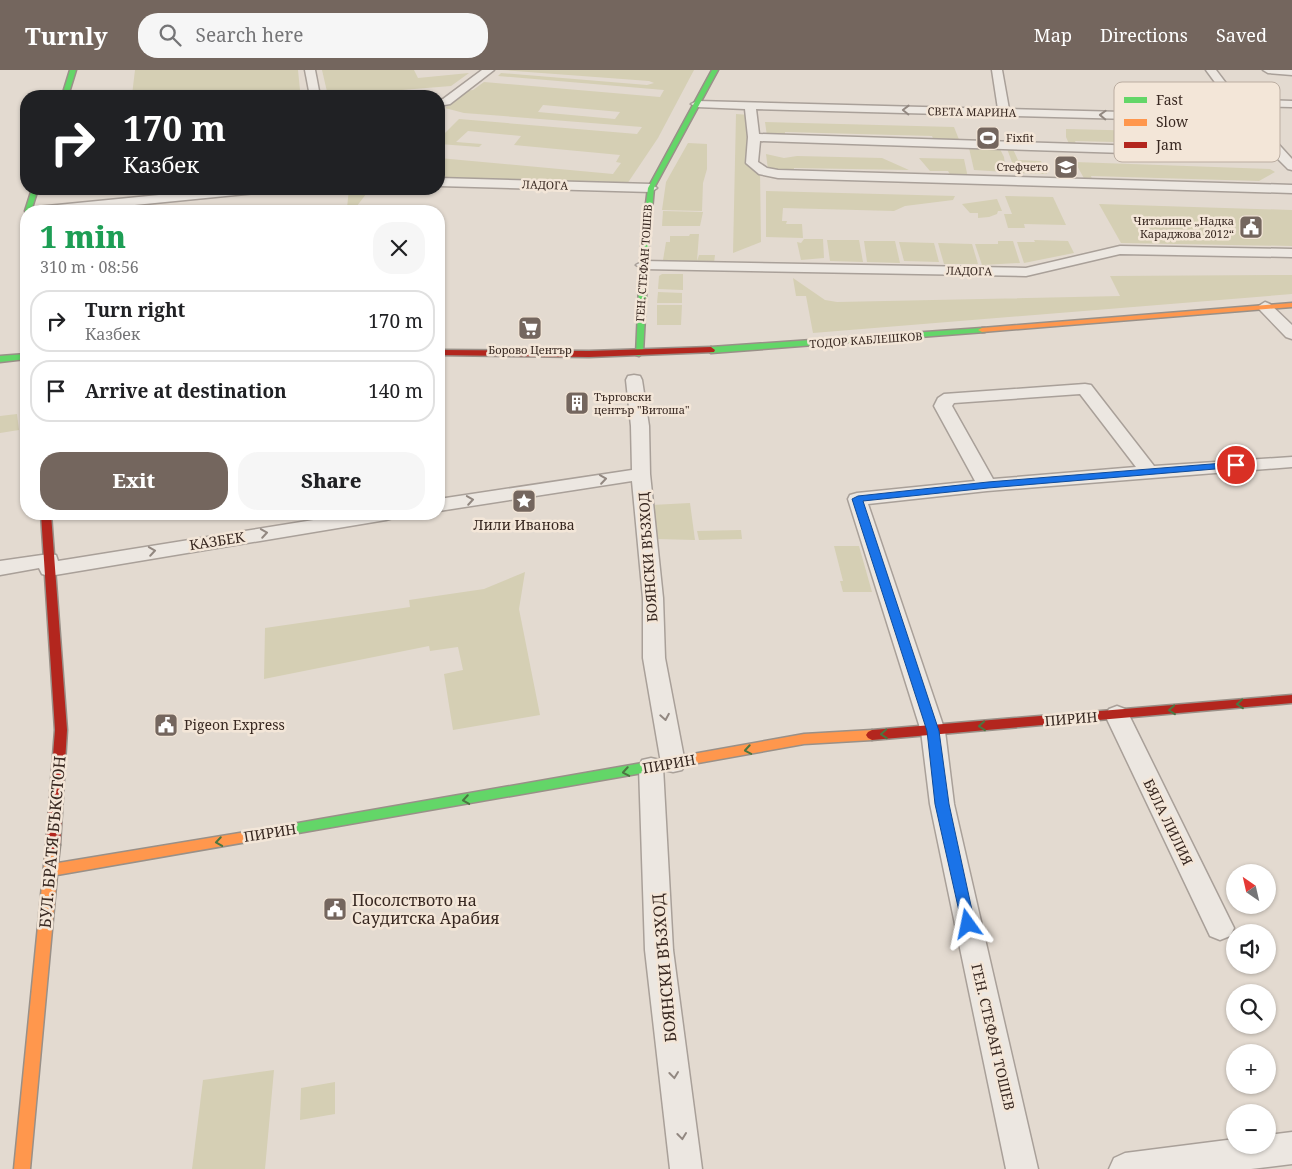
<!DOCTYPE html>
<meta charset="utf-8">
<style>
:root{--surface:#fff;--page:#f6f6f6;--text:#202124;--muted:#757577;--line:#e0e0e0;--accent:#74665e}
body{margin:0;font-family:"Noto Serif",serif;background:var(--page);color:var(--text);height:100vh;display:flex;flex-direction:column;font-size:19px;white-space:nowrap}
*{box-sizing:border-box;margin:0}
p{font-size:16px;color:var(--muted)}
.icon{flex:none;width:28px;height:28px;fill:none;stroke:currentColor;stroke-width:2;stroke-linecap:round;stroke-linejoin:round}
.map{position:relative;flex:1;overflow:hidden}
.details{position:absolute;left:20px;top:135px;width:425px;height:315px;display:flex;flex-direction:column;background:var(--surface);border-radius:20px;box-shadow:0 1px 4px #0004}
.details>*{flex:none}
.banner{position:absolute;left:20px;top:20px;width:425px;height:105px;border-radius:20px;box-shadow:0 1px 4px #0004;background:#202124;color:#fff;overflow:hidden}
.needle{width:32px;rotate:326deg}
.buttons{position:absolute;left:1226px;top:794px;display:grid;gap:10px}
.buttons a{display:grid;place-items:center;width:50px;height:50px;border-radius:50%;background:var(--surface);box-shadow:0 1px 4px #0004;font-size:25px}
.pin{position:absolute;display:grid;place-items:center;width:42px;height:42px;color:#fff;margin:-21px;border:2px solid #fff;border-radius:50%;box-shadow:0 1px 5px #0007}
.me{position:absolute;width:55px;margin:-28px;rotate:348deg;stroke-linejoin:round;filter:drop-shadow(0 0 4px #0008)}
.turn{display:flex;align-items:center;gap:18px;height:105px;padding:0 20px;font-size:22px}
.turn .icon{width:65px;height:65px;stroke-width:2.5}
.turn b{display:block;font-size:35px;line-height:42px}
.round{display:grid;place-items:center;flex:none;width:52px;height:52px;border-radius:20px;background:var(--page)}
.overview{display:flex;align-items:center;justify-content:space-between;height:85px;padding:0 20px}
h1{font-size:30px;font-weight:800;line-height:38px;color:#1e9e55}
.cta{display:flex;gap:10px;margin-top:auto;padding:10px 20px}
.cta a{flex:1;height:58px;border-radius:20px;background:var(--accent);color:#fff;font-size:20px;font-weight:800;line-height:58px;text-align:center}
.cta a+a{background:var(--page);color:var(--text)}
ul{padding:0;list-style:none}
li{display:flex;align-items:center;gap:15px;height:62px;margin:0 10px 8px;padding:0 10px;border:2px solid var(--line);border-radius:20px}
li div{flex:1}
li b{display:block;font-size:19px}
li em{font-style:normal}
header{display:flex;align-items:center;gap:30px;box-sizing:border-box;height:70px;padding:0 25px;background:var(--accent);color:#fff}
header strong{font-size:24px}
nav{display:flex;gap:28px;margin-inline-start:auto;font-size:18px}
.search{width:350px;height:45px;background:var(--page);display:flex;align-items:center;gap:12px;box-sizing:border-box;padding:0 18px;border-radius:20px;color:var(--muted);font-size:19px}
.map>svg:first-child{display:block}
.green{fill:#d5cfb4;fill-rule:evenodd}
.lines{fill:none;stroke-linecap:round;stroke-linejoin:round}
.street-casing{stroke:#a9a099;stroke-width:3}
.fast-casing{stroke:#999088;stroke-width:3}
.slow-casing{stroke:#999088;stroke-width:3}
.jam-casing{stroke:#999088;stroke-width:3}
.street{fill:#ece7e1;fill-rule:evenodd}
.fast{fill:#63d668;fill-rule:evenodd}
.slow{fill:#ff974d;fill-rule:evenodd}
.jam{fill:#b3261e;fill-rule:evenodd}
.oneway{stroke:#928881}
.oneway2{stroke:#4b7641}
.route{fill:#1a73e8;stroke:#114b97}
.labels{text-anchor:middle;stroke-width:5;stroke-linejoin:round;paint-order:stroke}
.far-street-label{font-size:11px;fill:#382821;stroke:#f3e6d8}
.far-poi-label{font-size:11px;fill:#382821;stroke:#f3e6d8;text-anchor:start}
.poi-label{font-size:14px;fill:#382821;stroke:#f3e6d8}
.street-label{font-size:14px;fill:#382821;stroke:#f3e6d8}
.near-street-label{font-size:16px;fill:#382821;stroke:#f3e6d8}
.near-poi-label{font-size:16px;fill:#382821;stroke:#f3e6d8;text-anchor:start}
.key{fill:#f3e6d8;stroke:#bbada1;stroke-width:1}
.key-label{font-size:14px;fill:#382821}
</style>
<header>
<strong>Turnly</strong>
<div class="search"><svg class="icon" aria-label="search" viewBox="0 0 24 24"><circle cx="10" cy="10" r="6"/><path d="M15 15l6 6"/></svg>Search here</div>
<nav><a>Map</a><a>Directions</a><a>Saved</a></nav>
</header>
<div class="map">
<svg width="1292" height="1099" viewBox="0 0 1292 1099">
<rect width="100%" height="100%" fill="#e3dad0"/>
<!-- green -->
<g class="green">
<polygon points="135,0 298,0 300,20 222,26 162,26 162,24 135,26 132,25"/>
<polygon points="322,0 414,0 418,8 469,3 451,16 328,26"/>
<path d="M502,0H694L658,68L627,114L606,116L439,110V88L613,104L621,93L616,92L620,85L514,75L521,66L468,61L456,72L482,74L479,77L439,74V69L459,49L637,64L642,57L464,43L445,38L464,21L473,20L484,12L660,27L664,20L498,6L501,3L647,15L654,13L649,11ZM543,35L620,42L615,49L538,42Z"/>
<polygon points="736,44 750,45 752,67 760,101 761,172 733,183"/>
<polygon points="765,52 954,57 960,72 934,71 932,66 785,62 785,67 767,66"/>
<polygon points="1066,59 1187,62 1191,66 1222,70 1225,68 1225,65 1241,65 1247,69 1232,69 1233,72 1230,75 1075,71 1077,76 1070,76 1066,67"/>
<polygon points="688,73 707,74 707,99 703,113 702,141 662,140 666,112"/>
<polygon points="1006,76 1012,77 1018,90 1041,91 1047,104 1016,103"/>
<polygon points="969,78 1000,79 1004,87 1006,102 974,100"/>
<polygon points="766,84 784,88 797,86 882,88 909,100 794,98 793,103 768,100"/>
<polygon points="919,88 964,89 968,108 952,108 948,101 930,101"/>
<polygon points="1075,92 1270,99 1275,102 1259,111 1091,106 1093,112 1086,112"/>
<polygon points="349,119 370,119 353,141 344,141 347,138"/>
<polygon points="766,121 955,126 953,130 905,136 894,141 783,138 782,151 787,151 786,154 802,154 803,168 766,167"/>
<polygon points="1005,126 1053,127 1066,155 1024,154 1025,158 1008,158 1004,144 1012,144"/>
<polygon points="997,129 1002,141 998,141 997,144 989,147 978,148 978,143 970,143 962,134"/>
<polygon points="1099,134 1292,140 1292,176 1121,173"/>
<polygon points="663,141 703,142 700,156 662,156"/>
<polygon points="690,164 699,164 697,191 699,185 715,185 714,193 666,192 663,190 666,172 670,172 670,166 689,166"/>
<polygon points="804,169 823,169 824,188 801,190 797,172 801,173"/>
<polygon points="827,170 859,170 863,192 830,191"/>
<polygon points="1034,170 1068,171 1074,183 1024,193 1017,172 1035,172"/>
<polygon points="864,171 895,171 900,193 867,192"/>
<polygon points="998,171 1013,171 1020,193 982,195 975,174 998,174"/>
<polygon points="899,172 934,173 939,192 904,191"/>
<polygon points="938,173 972,174 978,194 944,194"/>
<polygon points="662,204 683,204 683,220 658,219 659,206"/>
<polygon points="1292,205 1292,224 813,263 806,226 796,226 793,208 825,230 837,232 1120,226 1110,206"/>
<polygon points="658,222 682,223 682,233 657,233"/>
<polygon points="657,235 682,235 681,255 657,255"/>
<polygon points="439,307 445,307 439,425"/>
<polygon points="17,344 19,360 0,363 0,346"/>
<polygon points="690,433 695,470 657,469 652,435"/>
<polygon points="741,460 742,469 699,470 697,461"/>
<polygon points="834,476 859,476 872,522 843,522 840,511 843,511"/>
<polygon points="525,502 519,539 540,645 453,660 444,604 463,600 458,577 430,581 429,576 264,609 265,558 410,537 409,530 484,519"/>
<polygon points="274,1000 265,1099 192,1099 203,1010"/>
<polygon points="335,1012 335,1044 300,1050 301,1018"/>
</g>
<g class="lines">
<!-- street casing -->
<g class="street-casing">
<g id="street">
<polygon points="305,0 315,0 320,26 310,26"/>
<polygon points="482,0 494,0 450,34 439,36 439,30 443,29"/>
<path d="M992,0H1002L1009,39L1239,45L1206,0H1216L1238,29L1292,31V37L1244,36L1292,89V100L1288,99L1277,88L760,71L758,92L767,98L778,100L1292,115V123L778,108L759,104L746,93L748,67L745,39L697,37L691,34L697,31L998,39ZM756,39L1245,52L1270,80L759,64Z"/>
<polygon points="1263,0 1292,0 1292,5 1268,3"/>
<polygon points="439,108 651,114 657,118 651,122 439,116"/>
<polygon points="220,119 262,119 256,123 74,141 30,141 37,137"/>
<polygon points="1120,176 1292,179 1292,187 1120,184 1026,206 643,199 636,195 643,191 1026,198"/>
<polygon points="1265,232 1270,234 1292,255 1292,269 1286,267 1260,240 1257,237"/>
<polygon points="634,305 640,306 642,310 649,356 650,404 663,528 665,588 685,693 682,700 673,702 664,700 661,693 643,588 643,528 632,411 439,441 439,429 632,400 631,356 626,310 628,306"/>
<path d="M1085,314L1091,315L1154,396L1292,387V397L987,421L868,434L945,661L954,734L1038,1099H1006L930,734L921,661L848,429L850,425L857,423L975,411L934,336L938,328L944,324ZM1080,324L1136,397L993,409L952,336L954,333Z"/>
<polygon points="351,444 396,444 393,448 386,450 49,506 42,504 39,498 0,505 0,491 49,484 56,485 58,491"/>
<polygon points="1117,636 1125,639 1129,645 1230,850 1234,858 1230,866 1220,870 1210,866 1105,645 1109,639"/>
<polygon points="651,688 660,690 663,697 673,880 702,1099 670,1099 645,880 639,697 642,690"/>
<polygon points="1292,1062 1292,1094 1251,1099 1109,1099 1114,1088 1125,1083 1235,1069 1235,1075 1268,1075 1268,1065"/>
</g>
</g>
<!-- fast casing -->
<g class="fast-casing">
<g id="fast">
<polygon points="70,0 76,0 68,26 62,26"/>
<polygon points="712,0 718,0 654,118 649,172 643,283 639,286 636,285 641,172 648,118"/>
<polygon points="32,119 38,119 31,141 26,143 25,141"/>
<polygon points="982,258 985,258 985,262 711,283 707,280 711,277"/>
<polygon points="26,284 26,289 0,292 0,286"/>
<polygon points="648,692 653,693 654,697 653,701 648,702 281,766 276,765 274,761 276,757 281,756"/>
</g>
</g>
<!-- slow casing -->
<g class="slow-casing">
<g id="slow">
<polygon points="1292,233 1292,237 982,262 978,260 982,258"/>
<polygon points="872,660 876,662 878,665 876,668 872,670 804,674 648,702 643,701 642,697 643,693 648,692 804,664"/>
<polygon points="281,756 286,757 288,761 286,765 281,766 57,805 30,1099 14,1099 46,775 48,771 53,769 58,771 60,775 58,793"/>
</g>
</g>
<!-- jam casing -->
<g class="jam-casing">
<g id="jam">
<polygon points="711,277 715,280 714,282 589,287 439,285 439,280 589,281"/>
<polygon points="41,444 51,444 67,660 60,775 58,779 53,781 48,779 46,775 55,660"/>
<polygon points="1292,625 1292,633 872,670 868,668 866,665 868,662 872,660"/>
</g>
</g>
<!-- street -->
<use href="#street" class="street"/>
<!-- fast -->
<use href="#fast" class="fast"/>
<!-- slow -->
<use href="#slow" class="slow"/>
<!-- jam -->
<use href="#jam" class="jam"/>
</g>
<!-- one-way arrows -->
<defs><path id="oneway-chevron" d="M-2-3.5L2.5 0L-2 3.5" fill="none" stroke-width="1.6" stroke-linecap="round" stroke-linejoin="round" transform="scale(1.25)"/></defs>
<g class="oneway">
<use href="#oneway-chevron" transform="translate(906 40) rotate(-179)"/>
<use href="#oneway-chevron" transform="translate(1103 45) rotate(-178)"/>
<use href="#oneway-chevron" transform="translate(603 409) rotate(-8)"/>
<use href="#oneway-chevron" transform="translate(470 430) rotate(-9)"/>
<use href="#oneway-chevron" transform="translate(264 463) rotate(-9)"/>
<use href="#oneway-chevron" transform="translate(152 481) rotate(-9)"/>
<use href="#oneway-chevron" transform="translate(665 647) rotate(80)"/>
<use href="#oneway-chevron" transform="translate(674 1005) rotate(83)"/>
<use href="#oneway-chevron" transform="translate(682 1066) rotate(83)"/>
</g>
<g class="oneway2">
<use href="#oneway-chevron" transform="translate(1240 634) rotate(175)"/>
<use href="#oneway-chevron" transform="translate(1172 640) rotate(175)"/>
<use href="#oneway-chevron" transform="translate(982 656) rotate(175)"/>
<use href="#oneway-chevron" transform="translate(884 664) rotate(176)"/>
<use href="#oneway-chevron" transform="translate(748 680) rotate(170)"/>
<use href="#oneway-chevron" transform="translate(626 702) rotate(170)"/>
<use href="#oneway-chevron" transform="translate(466 730) rotate(171)"/>
<use href="#oneway-chevron" transform="translate(219 772) rotate(171)"/>
</g>
<!-- route -->
<polygon class="route" points="1236,392 1240,395 1239,397 988,418 863,431 939,661 949,734 975,854 973,859 968,861 963,859 935,734 927,661 852,429 858,426 988,412"/>
<!-- icons -->
<defs>
<g id="stadium-square" transform="scale(1.25)"><rect x="-9" y="-9" width="18" height="18" rx="4" fill="#74665e" stroke="#f3e6d8"/><path d="M0-5a6.5 5 0 1 0 0 10a6.5 5 0 1 0 0-10ZM-3.5-1.8h7v3.6h-7Z" fill="#fff"/></g>
<g id="school-square" transform="scale(1.25)"><rect x="-9" y="-9" width="18" height="18" rx="4" fill="#74665e" stroke="#f3e6d8"/><path d="M0-5L7-2L0 1L-7-2ZM-4 1L0 2.5L4 1V4Q0 6-4 4Z" fill="#fff"/></g>
<g id="civic-square" transform="scale(1.25)"><rect x="-9" y="-9" width="18" height="18" rx="4" fill="#74665e" stroke="#f3e6d8"/><path d="M-.6-6.5H3V-4.5H.6V-3L4-1V1h2V6H-6V1h2V-1L-.6-3ZM-1.2 2.5V6h2.4V2.5Z" fill="#fff"/></g>
<g id="supermarket-square" transform="scale(1.25)"><rect x="-9" y="-9" width="18" height="18" rx="4" fill="#74665e" stroke="#f3e6d8"/><path d="M-6-5.5h2.5l.6 2H6L4.5 2H-2.5L-4.4-4H-6ZM-1.5 3.2a1.3 1.3 0 1 0 .1 0ZM3 3.2a1.3 1.3 0 1 0 .1 0Z" fill="#fff"/></g>
<g id="building-square" transform="scale(1.25)"><rect x="-9" y="-9" width="18" height="18" rx="4" fill="#74665e" stroke="#f3e6d8"/><path d="M-4-6H4V6H1V3H-1V6H-4ZM-2.5-4.3h1.7v1.8h-1.7ZM.8-4.3h1.7v1.8H.8ZM-2.5-1h1.7V.8h-1.7ZM.8-1h1.7V.8H.8Z" fill="#fff"/></g>
<g id="sight-square" transform="scale(1.25)"><rect x="-9" y="-9" width="18" height="18" rx="4" fill="#74665e" stroke="#f3e6d8"/><path d="M0-6L1.8-2.2L6-1.7L2.9 1.2L3.7 5.4L0 3.3L-3.7 5.4L-2.9 1.2L-6-1.7L-1.8-2.2Z" fill="#fff"/></g>
</defs>
<g fill-rule="evenodd">
<use href="#stadium-square" x="988" y="68"/>
<use href="#school-square" x="1066" y="97"/>
<use href="#civic-square" x="1251" y="157"/>
<use href="#supermarket-square" x="530" y="258"/>
<use href="#building-square" x="577" y="333"/>
<use href="#sight-square" x="524" y="431"/>
<use href="#civic-square" x="166" y="655"/>
<use href="#civic-square" x="335" y="839"/>
</g>
<g class="labels">
<!-- far-street labels -->
<g class="far-street-label">
<text transform="translate(972 42) rotate(1)" y="4">СВЕТА МАРИНА</text>
<text transform="translate(545 115) rotate(2)" y="4">ЛАДОГА</text>
<text transform="translate(644 193) rotate(-86)" y="4">ГЕН. СТЕФАН ТОШЕВ</text>
<text transform="translate(969 201) rotate(1)" y="4">ЛАДОГА</text>
<text transform="translate(866 270) rotate(-4)" y="4">ТОДОР КАБЛЕШКОВ</text>
</g>
<!-- far-poi labels -->
<g class="far-poi-label">
<text x="1006" y="72">Fixfit</text>
<text x="1048" y="101" text-anchor="end">Стефчето</text>
<text x="1234" y="155" text-anchor="end">Читалище „Надка<tspan x="1234" dy="13">Караджова 2012“</tspan></text>
<text x="530" y="284" text-anchor="middle">Борово Център</text>
<text x="594" y="331">Търговски<tspan x="594" dy="13">център "Витоша"</tspan></text>
</g>
<!-- poi labels -->
<g class="poi-label">
<text x="524" y="460">Лили Иванова</text>
<text x="184" y="660" text-anchor="start">Pigeon Express</text>
</g>
<!-- street labels -->
<g class="street-label">
<text transform="translate(217 471) rotate(-9)" y="5">КАЗБЕК</text>
<text transform="translate(648 487) rotate(-94)" y="5">БОЯНСКИ ВЪЗХОД</text>
<text transform="translate(1071 649) rotate(-5)" y="5">ПИРИН</text>
<text transform="translate(669 694) rotate(-10)" y="5">ПИРИН</text>
<text transform="translate(1168 752) rotate(64)" y="5">БЯЛА ЛИЛИЯ</text>
<text transform="translate(270 763) rotate(-9)" y="5">ПИРИН</text>
<text transform="translate(993 967) rotate(77)" y="5">ГЕН. СТЕФАН ТОШЕВ</text>
</g>
<!-- near-street labels -->
<g class="near-street-label">
<text transform="translate(52 772) rotate(-85)" y="6">БУЛ. БРАТЯ БЪКСТОН</text>
<text transform="translate(664 898) rotate(-95)" y="6">БОЯНСКИ ВЪЗХОД</text>
</g>
<!-- near-poi labels -->
<g class="near-poi-label">
<text x="352" y="836">Посолството на<tspan x="352" dy="18">Саудитска Арабия</tspan></text>
</g>
</g>
<!-- legend -->
<rect x="1114" y="12" width="166" height="80" rx="8" class="key"/>
<rect x="1124" y="27" width="23" height="6" fill="#63d668"/>
<rect x="1124" y="49" width="23" height="7" fill="#ff974d"/>
<rect x="1124" y="72" width="23" height="6" fill="#b3261e"/>
<g class="key-label">
<text x="1156" y="35">Fast</text>
<text x="1156" y="57">Slow</text>
<text x="1156" y="80">Jam</text>
</g>
</svg>
<div class="buttons">
<a><svg class="needle" viewBox="-14 -14 28 28"><path d="M0-13l5 13h-10z" fill="#e53935"/><path d="M0 13l5-13h-10z" fill="#757577"/></svg></a>
<a><svg class="icon" aria-label="sound" viewBox="0 0 24 24"><path d="M4 9h4l5-4v14l-5-4H4zM17 9q2 3 0 6"/></svg></a>
<a><svg class="icon" aria-label="search" viewBox="0 0 24 24"><circle cx="10" cy="10" r="6"/><path d="M15 15l6 6"/></svg></a>
<a>+</a>
<a>−</a>
</div>
<div class="pin" style="left:1236px;top:395px;background:#d93025"><svg class="icon" aria-label="arrive" viewBox="0 0 24 24"><path d="M6 21V4h12l-3 4 3 4H6"/></svg></div>
<svg class="me" style="left:968px;top:854px" viewBox="-20 -20 40 40"><path d="M0-17L14 15 0 8-14 15z" fill="#1a73e8" stroke="#fff" stroke-width="4"/></svg>
<div class="banner">
<div class="turn"><svg class="icon" aria-label="right" viewBox="0 0 24 24"><path d="M7 20v-9h11M14 6l5 5-5 5"/></svg><div><b>170 m</b>Казбек</div></div>
</div>
<section class="details">
<div class="overview"><div><h1>1 min</h1><p>310 m · 08:56</p></div><a class="round"><svg class="icon" aria-label="close" viewBox="0 0 24 24"><path d="M6 6l12 12M18 6L6 18"/></svg></a></div>
<ul>
<li><svg class="icon" aria-label="right" viewBox="0 0 24 24"><path d="M7 20v-9h11M14 6l5 5-5 5"/></svg><div><b>Turn right</b><p>Казбек</p></div><em>170 m</em></li>
<li><svg class="icon" aria-label="arrive" viewBox="0 0 24 24"><path d="M6 21V4h12l-3 4 3 4H6"/></svg><div><b>Arrive at destination</b></div><em>140 m</em></li>
</ul>
<div class="cta"><a>Exit</a><a>Share</a></div>
</section>
</div>
